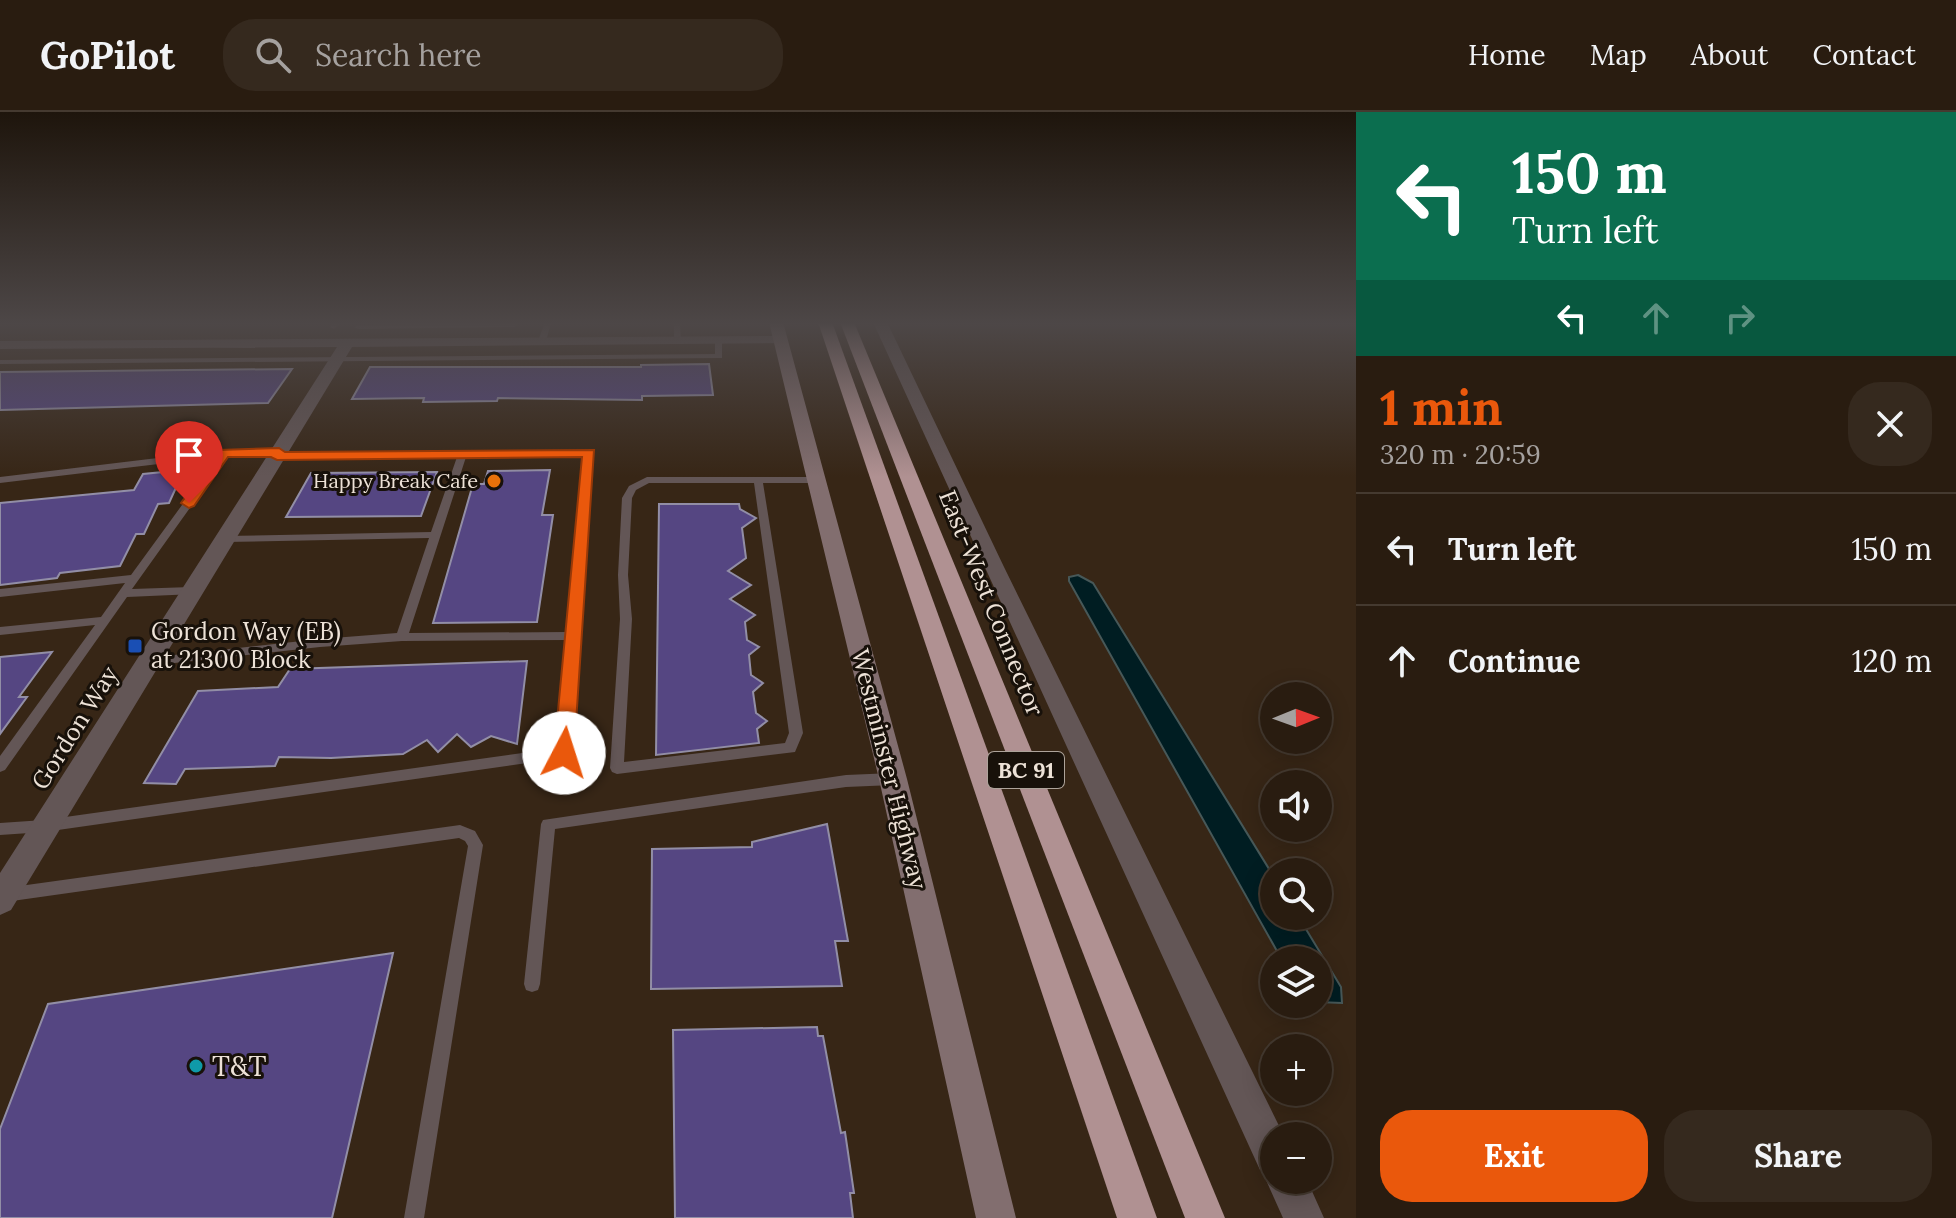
<!DOCTYPE html>
<meta charset="utf-8">
<style>
:root{--surface:#291c10;--page:#35291e;--text:#f1f3f6;--muted:#a5a19f;--line:#453a30;--accent:#ea580c}
body{margin:0;font-family:Lora,serif;background:var(--page);color:var(--text);height:100vh;display:flex;flex-direction:column;font-size:30px;white-space:nowrap}
*{box-sizing:border-box;margin:0}
p{font-size:26px;color:var(--muted)}
.icon{flex:none;width:44px;height:44px;fill:none;stroke:currentColor;stroke-width:2;stroke-linecap:round;stroke-linejoin:round}
.map{position:relative;flex:1;overflow:hidden}
.side{display:flex;flex-direction:column;background:var(--surface);width:600px}
.side>*{flex:none}
.banner{background:#0b6e4f;color:#fff;overflow:hidden}
.needle{width:52px;rotate:89deg}
.fabs{position:absolute;left:1260px;top:570px;display:grid;gap:16px}
.fabs a{display:grid;place-items:center;width:72px;height:72px;border-radius:50%;background:var(--surface);box-shadow:0 4px 20px #0003,0 0 0 2px var(--line);font-size:40px}
.pin{position:absolute;display:grid;place-items:center;width:68px;height:68px;color:#fff;margin:-82px -34px;border-radius:50% 50% 50% 0;rotate:-45deg;box-shadow:0 0 8px #0007}
.pin .icon{rotate:45deg}
.me{position:absolute;width:88px;margin:-44px;rotate:5deg;stroke-linejoin:round;filter:drop-shadow(0 0 6px #0008)}
.turn{display:flex;align-items:center;gap:28px;height:168px;padding:0 24px;font-size:36px}
.turn .icon{width:104px;height:104px;stroke-width:2.5}
.turn b{display:block;font-size:56px;line-height:68px}
.lanes{display:flex;align-items:center;height:76px;padding:0 24px;background:#0003;justify-content:center;gap:40px;direction:ltr}
.lanes .off{opacity:.35}
.round{display:grid;place-items:center;flex:none;width:84px;height:84px;border-radius:32px;background:var(--page)}
.summary{display:flex;align-items:center;justify-content:space-between;height:136px;padding:0 24px}
h1{font-size:48px;font-weight:700;line-height:60px;color:var(--accent)}
.primary-button{display:flex;gap:16px;margin-top:auto;padding:16px 24px}
.primary-button a{flex:1;height:92px;border-radius:32px;background:var(--accent);color:#fff;font-size:32px;font-weight:700;line-height:92px;text-align:center}
.primary-button a+a{background:var(--page);color:var(--text)}
ul{padding:0;list-style:none}
li{display:flex;align-items:center;gap:24px;height:112px;padding:0 24px;border-top:2px solid var(--line)}
li div{flex:1}
li b{display:block;font-size:30px}
li em{font-style:normal}
header{display:flex;align-items:center;gap:48px;box-sizing:border-box;height:112px;padding:0 40px;background:var(--surface);border-bottom:2px solid var(--line)}
header strong{font-size:38px}
nav{display:flex;gap:44px;margin-inline-start:auto;font-size:28px}
.search{width:560px;height:72px;background:var(--page);display:flex;align-items:center;gap:20px;box-sizing:border-box;padding:0 28px;border-radius:32px;color:var(--muted);font-size:30px}
main{display:flex;flex:1;min-height:0}
.map>svg:first-child{display:block}
.water{fill:#001d22;stroke:#475858;stroke-width:2}
.building{fill:#554682;stroke:#928ea6;stroke-width:2}
.lines{fill:none;stroke-linecap:round;stroke-linejoin:round}
.lane{fill:#635656;fill-rule:evenodd}
.street{fill:#635656;fill-rule:evenodd}
.secondary{fill:#826e6f;fill-rule:evenodd}
.highway{fill:#b09192;fill-rule:evenodd}
.route{fill:#ea580c;stroke:#983908;stroke-width:2}
.food-dot{fill:#e8710a;stroke:#18110a;stroke-width:3}
.transit-dot{fill:#1a4fb4;stroke:#18110a;stroke-width:3}
.culture-dot{fill:#0f9aa8;stroke:#18110a;stroke-width:3}
.labels{text-anchor:middle;stroke-width:6;stroke-linejoin:round;paint-order:stroke}
.far-poi-label{font-size:20px;fill:#ede2d7;stroke:#18110a;text-anchor:end}
.shield{fill:#18110a;stroke:#ada39a;stroke-width:2}
.shield-label{font-size:22px;font-weight:bold;fill:#ede2d7}
.street-label{font-size:24px;fill:#ede2d7;stroke:#18110a}
.poi-label{font-size:24px;fill:#ede2d7;stroke:#18110a;text-anchor:start}
.near-poi-label{font-size:28px;fill:#ede2d7;stroke:#18110a;text-anchor:start}
</style>
<header>
<strong>GoPilot</strong>
<div class="search"><svg class="icon" aria-label="search" viewBox="0 0 24 24"><circle cx="10" cy="10" r="6"/><path d="M15 15l6 6"/></svg>Search here</div>
<nav><a>Home</a><a>Map</a><a>About</a><a>Contact</a></nav>
</header>
<main>
<div class="map">
<svg width="1356" height="1106" viewBox="0 0 1356 1106">
<rect width="100%" height="100%" fill="#372616"/>
<!-- water -->
<polygon class="water" points="1078,463 1093,471 1274,765 1274,804 1298,804 1341,875 1342,891 1318,890 1318,848 1282,848 1069,469 1069,465"/>
<!-- building -->
<g class="building">
<polygon points="709,252 713,283 642,284 642,288 498,286 497,289 423,290 424,286 352,287 370,255 641,255 641,253"/>
<polygon points="292,257 268,291 0,298 0,260"/>
<polygon points="184,358 169,391 158,392 144,422 136,422 120,454 60,461 57,466 0,473 0,391 134,378 143,362"/>
<polygon points="550,358 542,403 553,403 537,510 433,511 473,372 484,372 488,359"/>
<polygon points="437,360 421,404 286,405 311,361"/>
<polygon points="659,392 739,392 740,397 756,406 742,416 746,446 728,459 751,473 730,487 755,503 745,510 747,528 759,535 749,543 751,563 763,571 753,580 756,601 767,609 757,617 759,631 656,643"/>
<polygon points="52,540 19,585 27,585 0,622 0,545"/>
<polygon points="527,549 517,632 491,624 471,635 457,622 438,640 427,628 403,642 331,646 279,645 275,654 185,657 176,672 144,671 198,579 278,575 290,557"/>
<polygon points="827,712 848,829 835,829 842,874 651,877 652,737 752,735 752,730"/>
<polygon points="393,841 332,1106 0,1106 0,1017 48,892"/>
<polygon points="817,915 818,924 823,924 841,1021 845,1020 854,1081 850,1081 853,1106 675,1106 673,918"/>
</g>
<g class="lines">
<!-- lane -->
<g class="lane">
<polygon points="334,210 341,210 334,217 330,215"/>
<polygon points="510,210 517,210 515,215 358,217 354,215 358,213 510,212"/>
<polygon points="545,210 551,211 546,229 542,231 538,229"/>
<polygon points="674,210 680,210 681,230 674,228"/>
<polygon points="715,226 722,228 722,246 0,252 0,248 715,242"/>
<path d="M279,337L282,338L283,341L592,339L571,641L569,645L44,720L0,723V711L44,708L558,636L568,528L402,529L320,535L147,554L143,553L141,550L147,546L320,527L397,521L429,426L224,430L219,427L224,424L431,420L457,345L277,347L274,346L273,343L227,344L132,477L191,475L196,479L195,482L127,485L5,658L0,660V644L95,513L0,523V515L101,505L125,471L0,485V477L131,463L217,345L0,371V365L224,338ZM584,344L568,520L409,521L466,345Z"/>
<path d="M647,365H817L822,368L817,371H763L803,621L795,640L617,662L612,660L610,656L620,507L618,463L622,386L629,374ZM649,371H754L789,621L785,631L624,650L632,507L628,463L632,386L636,378Z"/>
<polygon points="893,661 898,663 900,667 898,671 893,673 846,675 555,717 540,872 538,878 532,880 526,878 524,872 541,712 543,708 846,663"/>
<polygon points="460,713 475,719 483,733 424,1106 404,1106 468,734 465,729 459,726 5,790 0,788 0,778 5,776"/>
</g>
<!-- street -->
<g class="street">
<polygon points="873,210 887,210 1004,455 1284,1024 1274,1024 1274,1068 1307,1068 1324,1106 1283,1106 1266,1068 1269,1061 1260,1058"/>
<polygon points="780,224 787,228 785,231 352,235 11,798 0,803 0,761 337,235 0,237 0,229"/>
</g>
<!-- secondary -->
<polygon class="secondary" points="769,210 783,210 907,667 1016,1106 976,1106 879,667"/>
<!-- highway -->
<g class="highway">
<polygon points="818,210 832,210 1157,1106 1117,1106"/>
<polygon points="840,210 854,210 1225,1106 1185,1106"/>
</g>
</g>
<!-- sky -->
<linearGradient id="sky" x2="0" y2="1"><stop stop-color="#1e150c"/><stop offset="0.58" stop-color="#4d4747"/><stop offset="1" stop-color="#4d4747" stop-opacity="0"/></linearGradient>
<rect width="1356" height="365" fill="url(#sky)"/>
<!-- route -->
<polygon class="route" points="279,336 285,340 594,338 574,641 571,647 556,647 554,641 582,345 277,348 271,345 228,345 194,394 189,396 181,391 219,338"/>
<!-- markers -->
<circle class="food-dot" cx="494" cy="369" r="8"/>
<rect class="transit-dot" x="127" y="526" width="16" height="16" rx="4"/>
<circle class="culture-dot" cx="196" cy="954" r="8"/>
<g class="labels">
<!-- far-poi labels -->
<g class="far-poi-label">
<text x="478" y="376">Happy Break Cafe</text>
</g>
<!-- shield labels -->
<rect class="shield" x="988" y="640" width="76" height="36" rx="6"/>
<g class="shield-label">
<text x="1026" y="666">BC 91</text>
</g>
<!-- street labels -->
<g class="street-label">
<text transform="translate(991 491) rotate(68)" y="8">East-West Connector</text>
<text transform="translate(75 616) rotate(-58)" y="8">Gordon Way</text>
<text transform="translate(889 657) rotate(76)" y="8">Westminster Highway</text>
</g>
<!-- poi labels -->
<g class="poi-label">
<text x="151" y="528">Gordon Way (EB)<tspan x="151" dy="28">at 21300 Block</tspan></text>
</g>
<!-- near-poi labels -->
<g class="near-poi-label">
<text x="212" y="964">T&amp;T</text>
</g>
</g>
</svg>
<div class="fabs">
<a><svg class="needle" viewBox="-14 -14 28 28"><path d="M0-13l5 13h-10z" fill="#e53935"/><path d="M0 13l5-13h-10z" fill="#a5a19f"/></svg></a>
<a><svg class="icon" aria-label="sound" viewBox="0 0 24 24"><path d="M4 9h4l5-4v14l-5-4H4zM17 9q2 3 0 6"/></svg></a>
<a><svg class="icon" aria-label="search" viewBox="0 0 24 24"><circle cx="10" cy="10" r="6"/><path d="M15 15l6 6"/></svg></a>
<a><svg class="icon" aria-label="layers" viewBox="0 0 24 24"><path d="M12 4l9 5-9 5-9-5zM3 14l9 5 9-5"/></svg></a>
<a>+</a>
<a>−</a>
</div>
<div class="pin" style="left:189px;top:391px;background:#d93025"><svg class="icon" aria-label="arrive" viewBox="0 0 24 24"><path d="M6 21V4h12l-3 4 3 4H6"/></svg></div>
<svg class="me" style="left:564px;top:641px" viewBox="-20 -20 40 40"><circle r="19" fill="#fff"/><path d="M0-13L10 11 0 6-10 11z" fill="#ea580c"/></svg>
</div>
<section class="side">
<div class="banner">
<div class="turn"><svg class="icon" aria-label="left" viewBox="0 0 24 24"><path d="M17 20v-9H6M10 6l-5 5 5 5"/></svg><div><b>150 m</b>Turn left</div></div>
<div class="lanes"><svg class="icon" aria-label="left" viewBox="0 0 24 24"><path d="M17 20v-9H6M10 6l-5 5 5 5"/></svg><svg class="icon off" aria-label="ahead" viewBox="0 0 24 24"><path d="M12 20V5M6 11l6-6 6 6"/></svg><svg class="icon off" aria-label="right" viewBox="0 0 24 24"><path d="M7 20v-9h11M14 6l5 5-5 5"/></svg></div>
</div>
<div class="summary"><div><h1>1 min</h1><p>320 m · 20:59</p></div><a class="round"><svg class="icon" aria-label="close" viewBox="0 0 24 24"><path d="M6 6l12 12M18 6L6 18"/></svg></a></div>
<ul>
<li><svg class="icon" aria-label="left" viewBox="0 0 24 24"><path d="M17 20v-9H6M10 6l-5 5 5 5"/></svg><div><b>Turn left</b></div><em>150 m</em></li>
<li><svg class="icon" aria-label="ahead" viewBox="0 0 24 24"><path d="M12 20V5M6 11l6-6 6 6"/></svg><div><b>Continue</b></div><em>120 m</em></li>
</ul>
<div class="primary-button"><a>Exit</a><a>Share</a></div>
</section>
</main>
